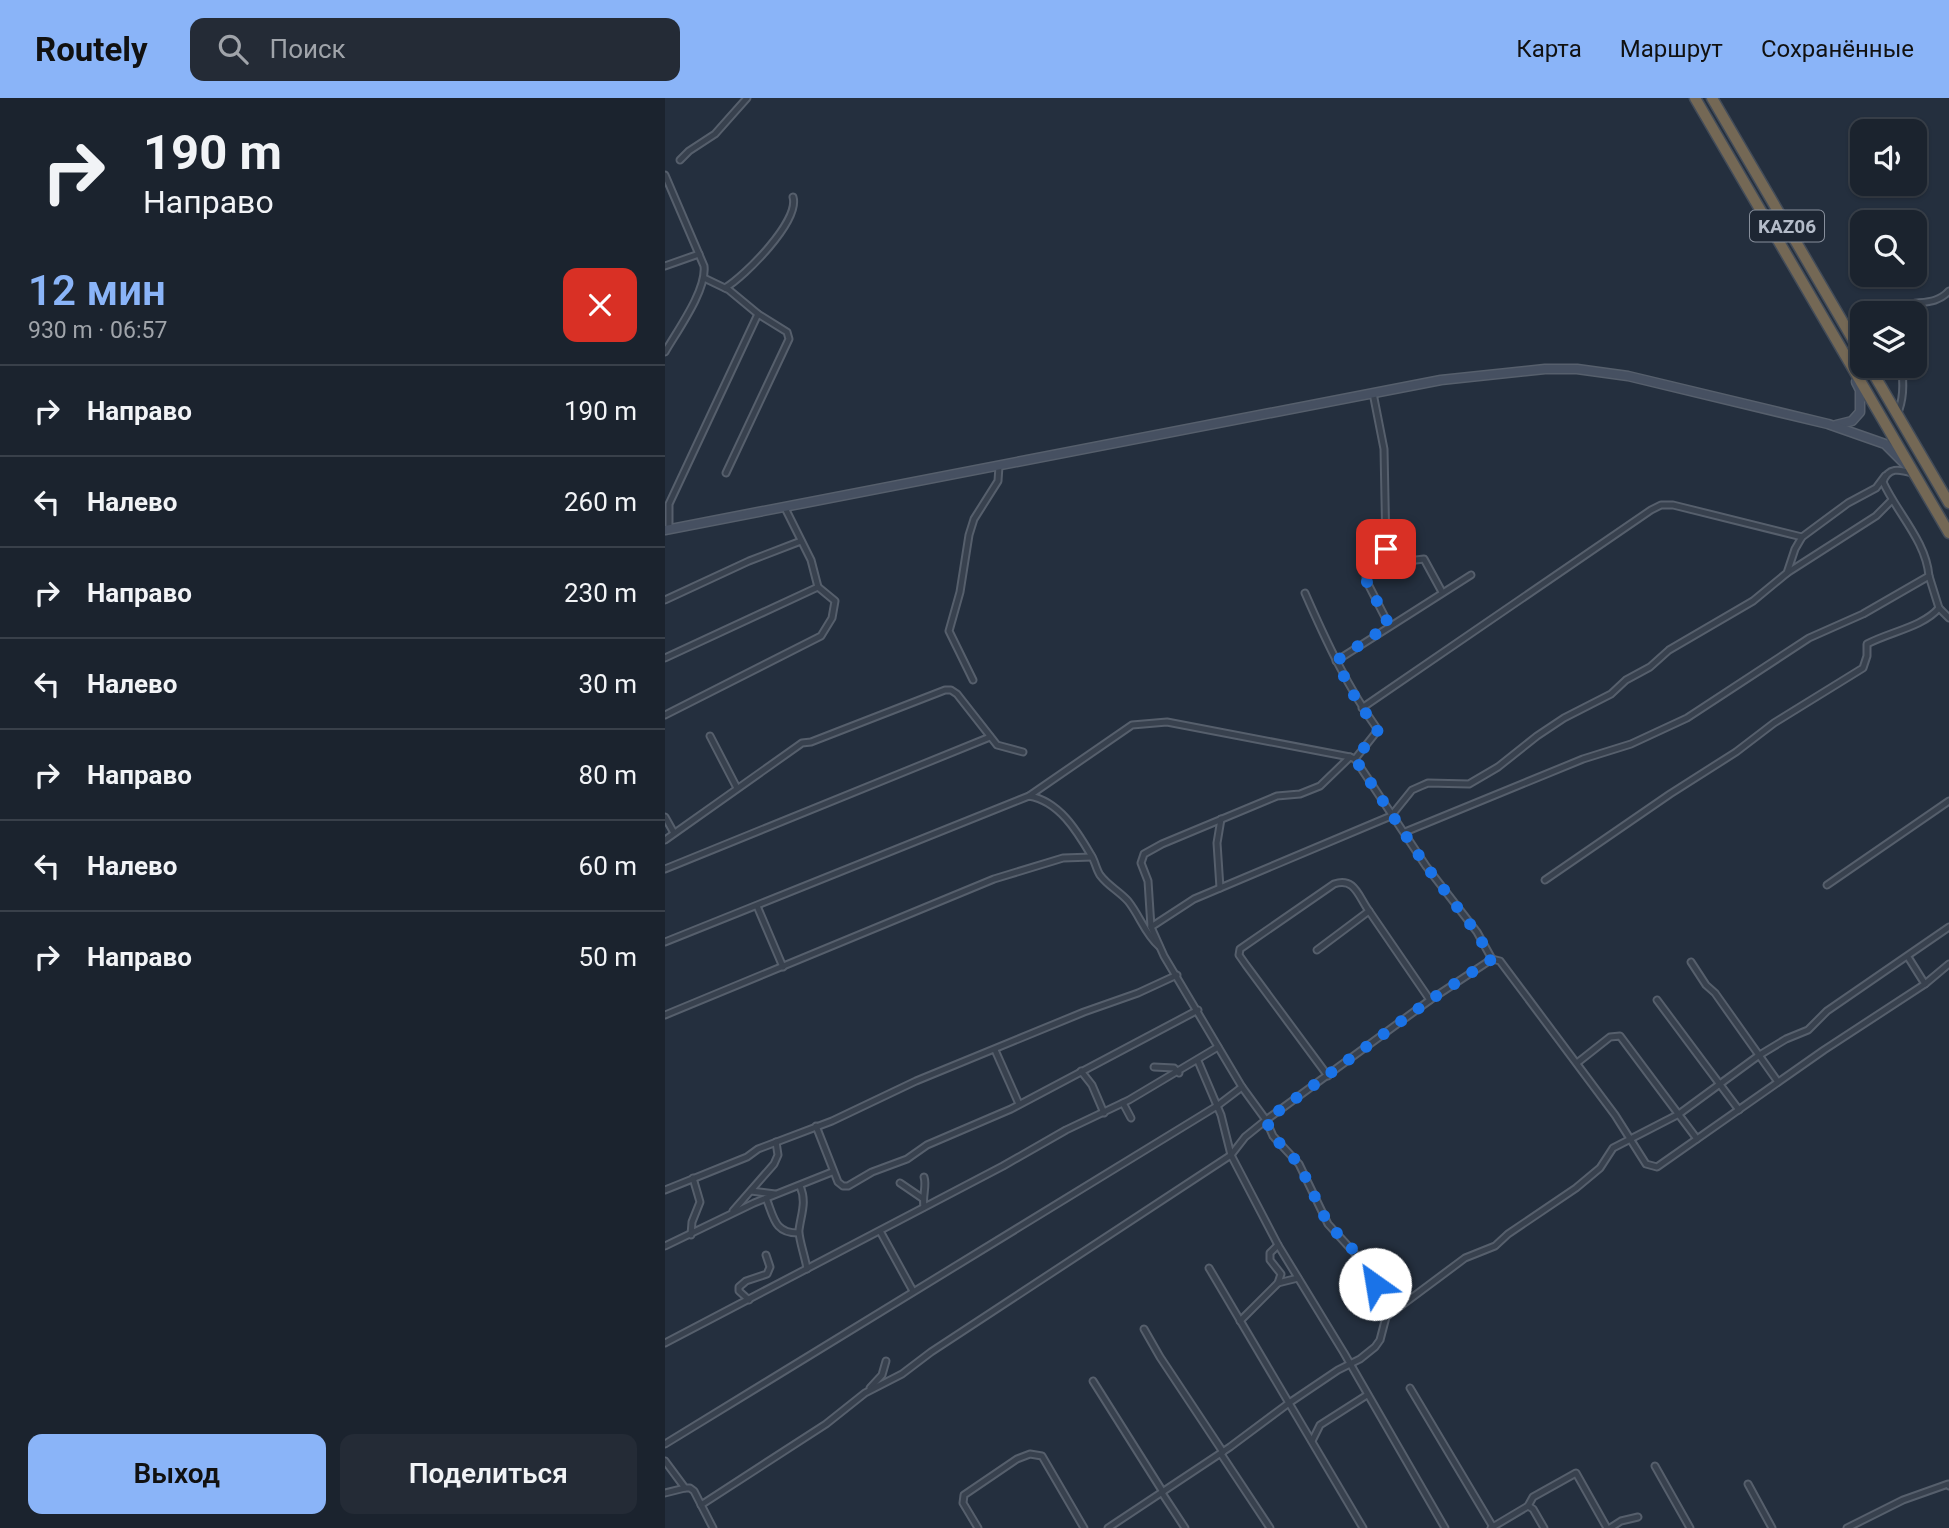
<!DOCTYPE html>
<html lang="ru">
<meta charset="utf-8">
<style>
:root{--surface:#1b232e;--page:#242b36;--text:#f1f3f6;--muted:#a0a4aa;--line:#39404a;--accent:#8ab4f8}
body{margin:0;font-family:Roboto,sans-serif;background:var(--page);color:var(--text);height:100vh;display:flex;flex-direction:column;font-size:26px;white-space:nowrap}
*{box-sizing:border-box;margin:0}
p{font-size:23px;color:var(--muted)}
.icon{flex:none;width:38px;height:38px;fill:none;stroke:currentColor;stroke-width:2;stroke-linecap:round;stroke-linejoin:round}
.map{position:relative;flex:1;overflow:hidden}
.panel{display:flex;flex-direction:column;background:var(--surface);width:665px}
.panel>*{flex:none}
.guide{background:#1b232e;color:var(--text);overflow:hidden}
.buttons{position:absolute;left:1185px;top:21px;display:grid;gap:14px}
.buttons a{display:grid;place-items:center;width:77px;height:77px;border-radius:14px;background:var(--surface);box-shadow:0 2px 5px #0004,0 0 0 2px var(--line);font-size:35px}
.pin{position:absolute;display:grid;place-items:center;width:60px;height:60px;color:#fff;margin:-30px;border-radius:14px;box-shadow:0 4px 10px #0006}
.me{position:absolute;width:77px;margin:-38px;rotate:328deg;stroke-linejoin:round;filter:drop-shadow(0 0 5px #0008)}
.turn{display:flex;align-items:center;gap:24px;height:147px;padding:0 28px;font-size:32px}
.turn .icon{width:91px;height:91px;stroke-width:2.5}
.turn b{display:block;font-size:49px;line-height:60px}
.round{display:grid;place-items:center;flex:none;width:74px;height:74px;border-radius:14px;background:var(--page)}
.headline{display:flex;align-items:center;justify-content:space-between;height:119px;padding:0 28px}
h1{font-size:42px;font-weight:600;line-height:52px;color:var(--accent)}
.action{display:flex;gap:14px;margin-top:auto;padding:14px 28px}
.action a{flex:1;height:80px;border-radius:14px;background:var(--accent);color:#111;font-size:28px;font-weight:600;line-height:80px;text-align:center}
.action a+a{background:var(--page);color:var(--text)}
ul{padding:0;list-style:none}
li{display:flex;align-items:center;gap:21px;height:91px;padding:0 28px;border-top:2px solid var(--line)}
li div{flex:1}
li b{display:block;font-size:26px}
li em{font-style:normal}
header{display:flex;align-items:center;gap:42px;box-sizing:border-box;height:98px;padding:0 35px;background:var(--accent);color:#111}
header strong{font-size:33px}
nav{display:flex;gap:38px;margin-inline-start:auto;font-size:24px}
.search{width:490px;height:63px;background:var(--page);display:flex;align-items:center;gap:18px;box-sizing:border-box;padding:0 24px;border-radius:14px;color:var(--muted);font-size:26px}
main{display:flex;flex:1;min-height:0}
.map>svg:first-child{display:block}
.lines{fill:none;stroke-linecap:round;stroke-linejoin:round}
.street-casing{stroke:#565f6c;stroke-width:9}
.secondary-casing{stroke:#565f6c;stroke-width:11}
.highway-casing{stroke:#434c59;stroke-width:13}
.street{stroke:#38414e;stroke-width:5}
.secondary{stroke:#465061;stroke-width:8}
.highway{stroke:#746855;stroke-width:10}
.route{stroke:#1a73e8;stroke-width:12;stroke-dasharray:0 21.6}
.labels{text-anchor:middle;stroke-width:5;stroke-linejoin:round;paint-order:stroke}
.shield{fill:#1d2633;stroke:#878f9c;stroke-width:2}
.shield-label{font-size:19px;font-weight:bold;fill:#b4bcc9}
</style>
<header>
<strong>Routely</strong>
<div class="search"><svg class="icon" aria-label="search" viewBox="0 0 24 24"><circle cx="10" cy="10" r="6"/><path d="M15 15l6 6"/></svg>Поиск</div>
<nav><a>Карта</a><a>Маршрут</a><a>Сохранённые</a></nav>
</header>
<main>
<section class="panel">
<div class="guide">
<div class="turn"><svg class="icon" aria-label="right" viewBox="0 0 24 24"><path d="M7 20v-9h11M14 6l5 5-5 5"/></svg><div><b>190 m</b>Направо</div></div>
</div>
<div class="headline"><div><h1>12 мин</h1><p>930 m · 06:57</p></div><a class="round" style="background:#d93025;color:#fff"><svg class="icon" aria-label="close" viewBox="0 0 24 24"><path d="M6 6l12 12M18 6L6 18"/></svg></a></div>
<ul>
<li><svg class="icon" aria-label="right" viewBox="0 0 24 24"><path d="M7 20v-9h11M14 6l5 5-5 5"/></svg><div><b>Направо</b></div><em>190 m</em></li>
<li><svg class="icon" aria-label="left" viewBox="0 0 24 24"><path d="M17 20v-9H6M10 6l-5 5 5 5"/></svg><div><b>Налево</b></div><em>260 m</em></li>
<li><svg class="icon" aria-label="right" viewBox="0 0 24 24"><path d="M7 20v-9h11M14 6l5 5-5 5"/></svg><div><b>Направо</b></div><em>230 m</em></li>
<li><svg class="icon" aria-label="left" viewBox="0 0 24 24"><path d="M17 20v-9H6M10 6l-5 5 5 5"/></svg><div><b>Налево</b></div><em>30 m</em></li>
<li><svg class="icon" aria-label="right" viewBox="0 0 24 24"><path d="M7 20v-9h11M14 6l5 5-5 5"/></svg><div><b>Направо</b></div><em>80 m</em></li>
<li><svg class="icon" aria-label="left" viewBox="0 0 24 24"><path d="M17 20v-9H6M10 6l-5 5 5 5"/></svg><div><b>Налево</b></div><em>60 m</em></li>
<li><svg class="icon" aria-label="right" viewBox="0 0 24 24"><path d="M7 20v-9h11M14 6l5 5-5 5"/></svg><div><b>Направо</b></div><em>50 m</em></li>
</ul>
<div class="action"><a>Выход</a><a>Поделиться</a></div>
</section>
<div class="map">
<svg width="1284" height="1430" viewBox="0 0 1284 1430">
<rect width="100%" height="100%" fill="#242f3e"/>
<g class="lines">
<!-- street casing -->
<g class="street-casing">
<g id="street">
<polyline points="15,62 24,53 50,36 82,0"/>
<path d="M0,77L39,168C42,192 12,233 0,254"/>
<polyline points="0,168 34,156"/>
<polyline points="39,180 64,192 93,216"/>
<path d="M60,190C80,178 135,123 128,99"/>
<path d="M1229,215C1243,198 1267,212 1284,193"/>
<polyline points="708,295 719,351 721,451 718,466 707,469 701,475 701,482 724,527"/>
<path d="M1232,317C1239,301 1239,285 1236,268"/>
<polyline points="4,431 4,406 93,216 122,234 124,241 61,375"/>
<polyline points="718,466 759,461 777,494"/>
<polyline points="1122,475 1211,418 1226,403"/>
<polyline points="1264,478 1274,510 1284,520"/>
<path d="M640,495C661,543 683,590 713,632L690,661"/>
<polyline points="0,502 84,463 136,443"/>
<polyline points="0,560 153,489 146,462 120,410"/>
<polyline points="671,563 806,477"/>
<polyline points="308,582 284,533 295,494 304,437 309,421 333,383 334,368"/>
<polyline points="697,610 986,412 996,407 1008,407 1137,439"/>
<polyline points="0,617 156,538 167,520 170,503 153,489"/>
<polyline points="45,638 72,690"/>
<polyline points="364,698 467,627 502,624 685,659 690,661 761,768 812,834 827,861"/>
<polyline points="0,719 9,735"/>
<path d="M740,734L918,661L966,646L1022,620L1144,540L1198,516L1264,478C1261,443 1232,415 1218,384C1223,369 1234,371 1247,375"/>
<polyline points="0,742 137,645 146,644 280,592 286,592 292,596 332,647 358,654"/>
<polyline points="0,771 325,639"/>
<path d="M880,782L1005,696L1071,654L1109,625L1198,570L1202,558V546C1224,534 1258,529 1274,510"/>
<polyline points="1162,787 1284,703"/>
<polyline points="555,790 552,745 556,721"/>
<polyline points="92,808 118,869"/>
<polyline points="486,829 483,783 476,765 479,756 497,746 612,698 635,696 655,688 685,659"/>
<path d="M0,844L364,698C394,703 412,733 426,757C430,763 431,771 435,777C443,788 454,793 463,803C475,818 480,836 494,848"/>
<polyline points="652,852 704,813 765,902"/>
<polyline points="1243,859 1260,886"/>
<polyline points="1026,864 1041,887 1050,895 1113,984"/>
<polyline points="992,902 1074,1012"/>
<polyline points="0,917 329,781 398,760 427,759"/>
<polyline points="330,952 354,1006"/>
<polyline points="533,963 556,1017 566,1057 613,1147"/>
<polyline points="912,965 945,939 955,938 1032,1041"/>
<polyline points="489,969 509,970 514,975"/>
<polyline points="416,973 427,987 439,1015"/>
<path d="M663,978L581,867L574,857L575,851L669,786C690,779 693,798 704,813"/>
<polyline points="577,989 601,1022 608,1038 634,1066 663,1126 706,1173 714,1206 721,1219"/>
<polyline points="458,1005 466,1020"/>
<polyline points="151,1028 173,1084 178,1088 183,1088 207,1074 242,1061 262,1047 346,1011 533,912"/>
<polyline points="235,1085 257,1100"/>
<path d="M135,1088C142,1104 136,1116 134,1132C133,1139 141,1162 142,1171"/>
<polyline points="0,1092 82,1059 93,1051 167,1023 251,983 419,914 473,895 512,877"/>
<polyline points="86,1093 110,1096"/>
<path d="M101,1100C109,1119 109,1135 133,1135"/>
<path d="M259,1109C257,1098 262,1088 259,1079"/>
<polyline points="68,1113 109,1066 113,1057 111,1044"/>
<polyline points="215,1133 248,1193"/>
<polyline points="26,1137 27,1124 35,1104 28,1080"/>
<polyline points="0,1148 89,1105 167,1074"/>
<polyline points="544,1170 698,1430"/>
<polyline points="613,1185 633,1180"/>
<polyline points="84,1202 74,1193 74,1189 81,1183 102,1176 105,1169 101,1157"/>
<polyline points="575,1223 613,1185 616,1176 605,1162 605,1155 613,1147 679,1255 780,1430"/>
<polyline points="479,1231 495,1259 558,1354"/>
<polyline points="0,1245 338,1068 401,1032 464,1002 553,949"/>
<polyline points="428,1283 498,1394"/>
<polyline points="205,1290 217,1277 221,1263"/>
<polyline points="745,1290 828,1429"/>
<polyline points="647,1343 655,1327 702,1297"/>
<polyline points="0,1346 552,1008 577,989 499,858 486,829 529,801 726,718 747,692 756,688 763,685 804,686 833,669 872,638 899,620 946,596 961,582 985,569 1004,552 1088,503 1122,475 1130,451 1137,439 1183,405 1211,390 1220,378"/>
<polyline points="556,1356 605,1430"/>
<polyline points="0,1363 20,1390 25,1390 29,1393 48,1430"/>
<polyline points="990,1368 1025,1430"/>
<polyline points="1083,1386 1107,1430"/>
<polyline points="0,1395 20,1390"/>
<polyline points="497,1395 520,1430"/>
<polyline points="36,1407 161,1326 200,1295 237,1276 266,1254 566,1057 580,1039 601,1022 765,902 827,861 835,863 950,1017 981,1066 992,1069 1159,952 1260,886 1284,866"/>
<polyline points="863,1408 868,1411 879,1430"/>
<polyline points="313,1430 298,1405 299,1397 352,1361 365,1356 377,1358 419,1430"/>
<polyline points="443,1430 565,1349 624,1305 673,1272 695,1261 710,1249 715,1242 721,1219 800,1160 830,1148 843,1136 911,1090 935,1070 948,1050 1014,1016 1093,958 1121,941 1143,932 1162,913 1284,829"/>
<polyline points="826,1430 863,1408 868,1399 911,1375 942,1430"/>
<polyline points="945,1430 956,1423 973,1419"/>
<polyline points="1182,1430 1238,1402 1283,1386 1284,1388"/>
</g>
</g>
<!-- secondary casing -->
<g class="secondary-casing">
<g id="secondary">
<polyline points="1171,327 1187,323 1195,314 1195,292 1191,284"/>
<polyline points="0,432 776,282 880,271 912,271 963,278 1163,326 1220,346 1241,367"/>
</g>
</g>
<!-- highway casing -->
<g class="highway-casing">
<g id="highway">
<polyline points="1030,0 1284,435"/>
<polyline points="1047,0 1197,257"/>
<polyline points="1204,268 1284,405"/>
</g>
</g>
<!-- street -->
<use href="#street" class="street"/>
<!-- secondary -->
<use href="#secondary" class="secondary"/>
<!-- highway -->
<use href="#highway" class="highway"/>
</g>
<g class="lines">
<!-- route -->
<polyline class="route" points="710,1186 706,1173 700,1164 663,1126 634,1066 608,1038 601,1022 765,902 827,861 811,834 761,768 690,661 713,632 692,603 671,563 724,527 701,482 701,475 706,469 718,466 721,451"/>
</g>
<g class="labels">
<!-- shield labels -->
<rect class="shield" x="1085" y="112.5" width="74" height="31" rx="5"/>
<g class="shield-label">
<text x="1122" y="135">KАZ06</text>
</g>
</g>
</svg>
<div class="buttons">
<a><svg class="icon" aria-label="sound" viewBox="0 0 24 24"><path d="M4 9h4l5-4v14l-5-4H4zM17 9q2 3 0 6"/></svg></a>
<a><svg class="icon" aria-label="search" viewBox="0 0 24 24"><circle cx="10" cy="10" r="6"/><path d="M15 15l6 6"/></svg></a>
<a><svg class="icon" aria-label="layers" viewBox="0 0 24 24"><path d="M12 4l9 5-9 5-9-5zM3 14l9 5 9-5"/></svg></a>
</div>
<div class="pin" style="left:721px;top:451px;background:#d93025"><svg class="icon" aria-label="arrive" viewBox="0 0 24 24"><path d="M6 21V4h12l-3 4 3 4H6"/></svg></div>
<svg class="me" style="left:710px;top:1186px" viewBox="-20 -20 40 40"><circle r="19" fill="#fff"/><path d="M0-13L10 11 0 6-10 11z" fill="#1a73e8"/></svg>
</div>
</main>
